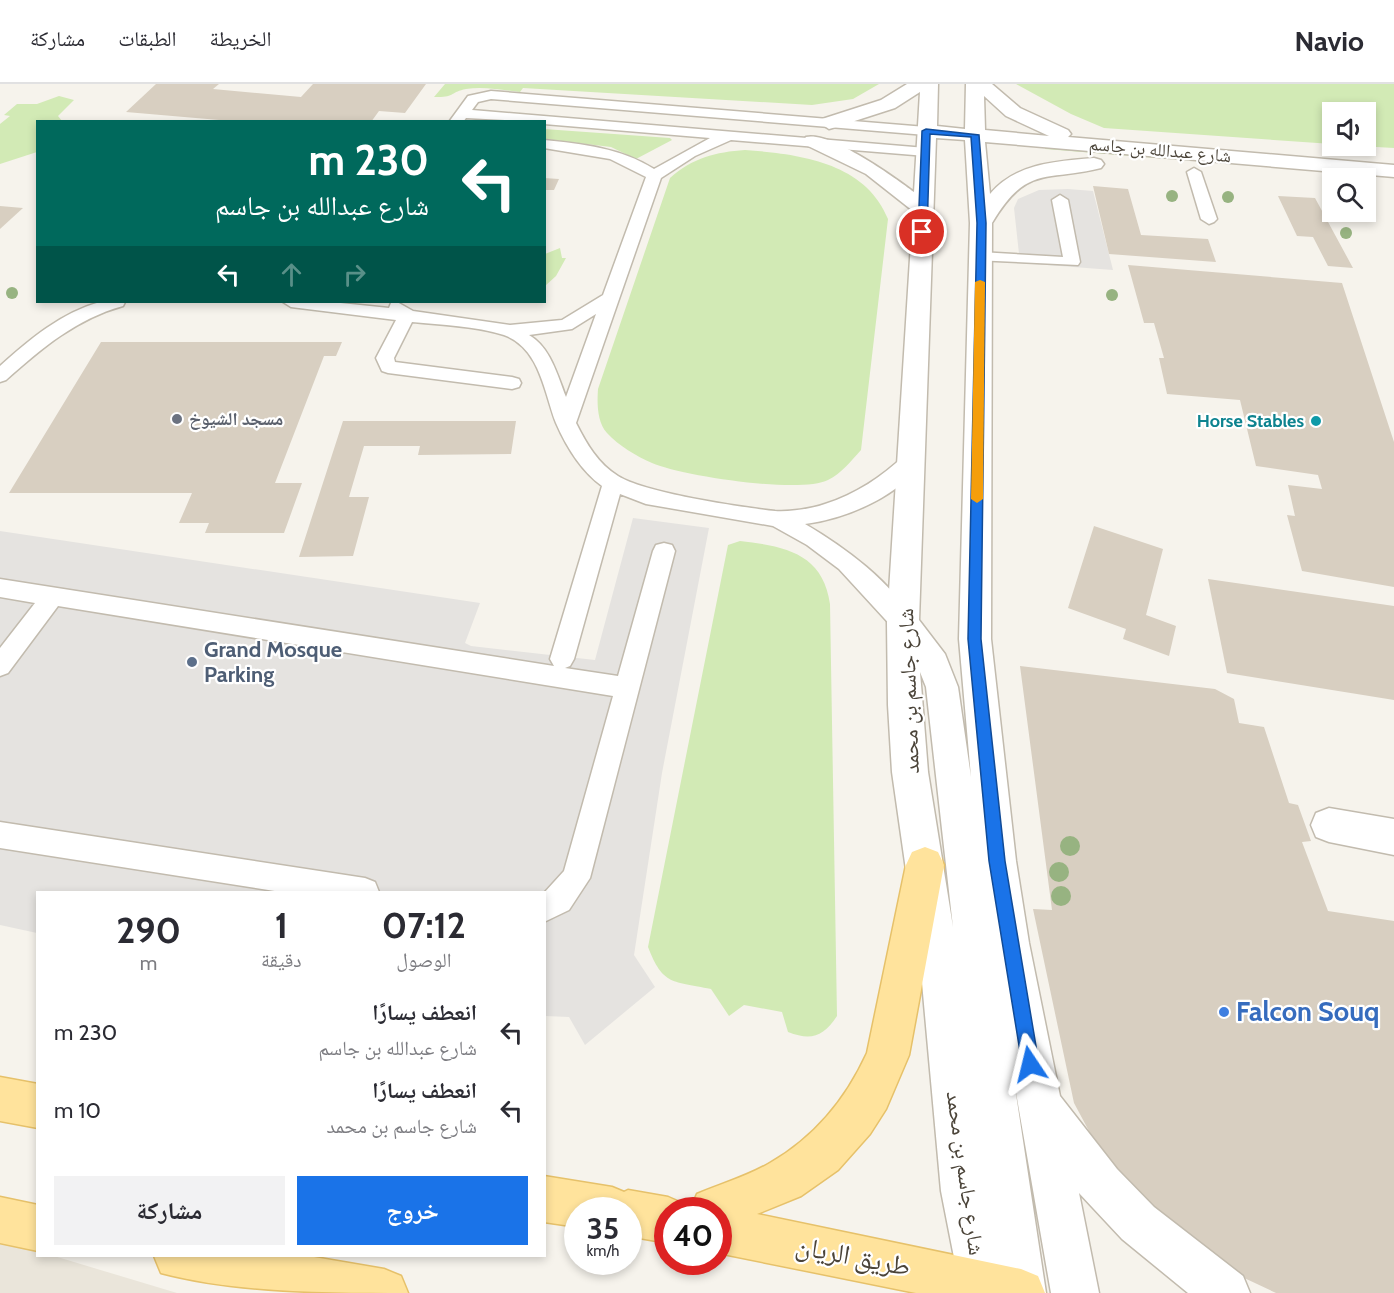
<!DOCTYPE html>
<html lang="ar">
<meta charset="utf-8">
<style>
:root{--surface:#fff;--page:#f2f2f3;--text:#2b2b33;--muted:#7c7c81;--line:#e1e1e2;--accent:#1a73e8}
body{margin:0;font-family:Cabin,"Noto Naskh Arabic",sans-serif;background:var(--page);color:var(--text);direction:rtl;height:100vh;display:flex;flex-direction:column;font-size:22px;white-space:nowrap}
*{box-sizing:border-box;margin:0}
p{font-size:20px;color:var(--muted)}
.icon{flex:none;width:33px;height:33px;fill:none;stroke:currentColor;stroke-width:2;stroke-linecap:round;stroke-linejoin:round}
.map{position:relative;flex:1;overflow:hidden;direction:ltr}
.panel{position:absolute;left:36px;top:807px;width:510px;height:366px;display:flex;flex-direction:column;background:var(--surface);border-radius:0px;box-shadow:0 3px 9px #0003;direction:rtl}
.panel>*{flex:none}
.guide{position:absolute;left:36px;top:36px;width:510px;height:183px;border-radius:0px;box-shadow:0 3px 9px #0003;direction:rtl;background:#00695c;color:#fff;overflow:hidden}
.tools{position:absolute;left:1322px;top:18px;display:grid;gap:12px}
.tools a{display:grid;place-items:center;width:54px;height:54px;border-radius:0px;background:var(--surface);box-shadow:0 3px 9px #0003;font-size:30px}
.speed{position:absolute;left:564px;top:1113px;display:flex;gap:12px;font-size:30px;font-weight:700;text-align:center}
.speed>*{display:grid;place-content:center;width:78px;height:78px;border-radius:50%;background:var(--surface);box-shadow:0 3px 9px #0003;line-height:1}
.speed small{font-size:15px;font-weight:400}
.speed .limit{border:9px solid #d22;background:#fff;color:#111}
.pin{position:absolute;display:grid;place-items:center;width:51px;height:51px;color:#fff;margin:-26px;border:3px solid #fff;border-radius:50%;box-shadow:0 2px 6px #0007}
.me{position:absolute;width:66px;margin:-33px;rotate:350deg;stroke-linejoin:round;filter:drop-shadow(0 0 4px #0008)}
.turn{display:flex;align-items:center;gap:21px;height:126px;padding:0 18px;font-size:27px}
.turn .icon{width:78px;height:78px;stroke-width:2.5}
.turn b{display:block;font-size:42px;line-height:51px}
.lanes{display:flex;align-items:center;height:57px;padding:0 18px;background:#0003;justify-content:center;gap:30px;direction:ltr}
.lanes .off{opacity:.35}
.eta{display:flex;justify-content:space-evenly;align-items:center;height:102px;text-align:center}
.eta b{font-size:36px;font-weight:800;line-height:42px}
.button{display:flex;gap:12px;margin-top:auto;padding:12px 18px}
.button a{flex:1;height:69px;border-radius:0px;background:var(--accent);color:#fff;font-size:24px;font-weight:800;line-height:69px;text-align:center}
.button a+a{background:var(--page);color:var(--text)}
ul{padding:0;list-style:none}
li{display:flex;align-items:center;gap:18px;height:78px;padding:0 18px}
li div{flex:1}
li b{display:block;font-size:22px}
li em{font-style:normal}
header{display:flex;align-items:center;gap:36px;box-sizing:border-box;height:84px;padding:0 30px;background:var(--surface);border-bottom:2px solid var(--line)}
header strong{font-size:28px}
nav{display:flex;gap:33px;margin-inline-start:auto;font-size:21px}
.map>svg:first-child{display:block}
.residential{fill:#eae5da}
.green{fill:#d2eab5}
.parking{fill:#e5e3e0}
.building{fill:#d8cfc1}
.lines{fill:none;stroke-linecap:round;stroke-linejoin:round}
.service-casing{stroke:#c2bbae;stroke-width:3}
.pedestrian-casing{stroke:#c2bbae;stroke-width:3}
.tertiary-casing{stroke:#c2bbae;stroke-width:3}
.primary-casing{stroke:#e6c16a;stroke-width:3}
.service{fill:#fff;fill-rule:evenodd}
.pedestrian{fill:#fff;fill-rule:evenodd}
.tertiary{fill:#fff;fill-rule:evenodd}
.primary{fill:#ffe39c;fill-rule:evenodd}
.tree{fill:#97b381}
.route{fill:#1a73e8;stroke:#114b97;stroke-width:1.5}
.slow{fill:#f59e0b}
.worship-dot{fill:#6b7280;stroke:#fff;stroke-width:2}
.culture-dot{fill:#0f9aa8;stroke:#fff;stroke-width:2}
.service-dot{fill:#5c6f8a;stroke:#fff;stroke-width:2}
.shop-dot{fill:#3f7fe0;stroke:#fff;stroke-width:2}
.labels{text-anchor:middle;stroke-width:4.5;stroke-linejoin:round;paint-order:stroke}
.far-street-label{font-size:18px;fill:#4b4439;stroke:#fff}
.far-worship-label{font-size:18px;font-weight:bold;fill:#5b616d;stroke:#fff;text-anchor:start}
.far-culture-label{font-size:18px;font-weight:bold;fill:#0d838f;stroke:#fff;text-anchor:end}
.service-label{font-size:22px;font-weight:bold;fill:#4e5e75;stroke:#fff;text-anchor:start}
.street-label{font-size:22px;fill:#4b4439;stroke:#fff}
.near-shop-label{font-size:27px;font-weight:bold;fill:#366cbe;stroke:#fff;text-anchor:start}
.near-street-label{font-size:27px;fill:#4b4439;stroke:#fff}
</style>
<header>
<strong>Navio</strong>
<nav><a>الخريطة</a><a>الطبقات</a><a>مشاركة</a></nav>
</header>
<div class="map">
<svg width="1394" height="1209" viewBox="0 0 1394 1209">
<rect width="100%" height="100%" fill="#f6f3ec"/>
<!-- residential -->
<polygon class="residential" points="0,1155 37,1166 38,1172 54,1172 177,1209 0,1209"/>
<!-- green -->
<g class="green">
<path d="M445,0H879L853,15L812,21L523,4L520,8C503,6 483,2 466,5C450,8 455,14 434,13Z"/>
<polygon points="1016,0 1394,0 1394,64 1359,62 1365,62 1365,28 1332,28 1332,60 1104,44 1071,30"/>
<polygon points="59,12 74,16 58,32 62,37 38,38 37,68 0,80 0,40 10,32 4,31 17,20 37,20"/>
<polygon points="544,45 670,54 672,56 636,75 611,63 545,55"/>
<polygon points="1045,61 1394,90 1394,93 1045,65"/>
<path d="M745,66C799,70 865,78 888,135L861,366C851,377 842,389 828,396C800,410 682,392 652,379C636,372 619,362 607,349C597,338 597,319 598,305L670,94C692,74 716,68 745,66Z"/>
<polygon points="560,164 562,174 566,174 556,192 545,202 545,170"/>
<path d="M740,457C786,462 823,470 830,520L837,932C823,953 811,957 788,948L782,928L744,921L729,932L711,905C673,897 663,902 648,863L728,461Z"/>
</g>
<!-- parking -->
<g class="parking">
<polygon points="1068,105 1093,107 1113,186 1020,179 1014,124 1018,115 1039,106"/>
<polygon points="633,434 709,444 662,689 634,871 655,903 585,961 569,933 545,932 544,808 38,808 37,849 0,841 0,447 480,519 465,559 471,562 595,576"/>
</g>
<!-- building -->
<g class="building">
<polygon points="156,0 219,0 213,5 301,13 313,0 426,0 405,29 379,27 371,38 218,38 219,36 126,28"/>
<polygon points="544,94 559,95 554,106 544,106"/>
<polygon points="1093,102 1128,105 1141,151 1208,155 1216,178 1109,170"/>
<polygon points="1278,112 1315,114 1353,184 1328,182 1313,153 1297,152"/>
<polygon points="0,122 23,124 0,145"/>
<polygon points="1128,181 1342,199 1394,358 1394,503 1302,487 1287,431 1295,432 1288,401 1322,405 1318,391 1256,382 1240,316 1167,310 1159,274 1164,274 1154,239 1144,239"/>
<polygon points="101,258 342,258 336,272 324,272 275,399 302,399 284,449 205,449 209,439 179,439 192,409 9,409"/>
<polygon points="343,337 516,337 511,370 418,371 420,362 364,362 349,413 369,413 353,472 299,473"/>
<polygon points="1094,442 1163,465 1146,531 1176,542 1169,572 1123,555 1126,545 1068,524"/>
<polygon points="1208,495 1394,522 1394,616 1227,589"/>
<polygon points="1020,582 1215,605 1234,615 1239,639 1264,643 1289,719 1298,721 1311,757 1302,758 1328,827 1394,837 1394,1209 1276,1209 1225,1185 1164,1136 1105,1077 1074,1019 1033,825 1052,826"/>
</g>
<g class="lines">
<!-- service casing -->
<g class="service-casing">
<g id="service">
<path d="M491,7L926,43L933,47L926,51L491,15L478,18L472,26L926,64L933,68L926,72L731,56L695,72L661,94L576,339C586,359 598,380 618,392C645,409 740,423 775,427C789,428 811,425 825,420C856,410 882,393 906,370H920L923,375C902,412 845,435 805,440C843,462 894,499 914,539L911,546L903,548L895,546L839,485L807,461L773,442L646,420L620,410L574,575L570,582L565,584L618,592L653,467L656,461L664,459L672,461L675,467L590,794L569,826L544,838V809L564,787L613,612L58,522L8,589L0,592V564L35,519L0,513V495L554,582L550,575L602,402C581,387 566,362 556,339C544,308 540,264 504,251C475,242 442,241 412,238L394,274L395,278L512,293L519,295L521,299L519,303L512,305L388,289L382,287L376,274L396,236L291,223L283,218H331L389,224L391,219L397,218L413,227L510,241L562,236L603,211L646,93L610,75L544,64V56C583,60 621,64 654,85L710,54L544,40V38L466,34L463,38H449L468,12ZM596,230L566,313C557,290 550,263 529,251L572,245Z"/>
<polygon points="1194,84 1201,88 1217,135 1214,138 1209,140 1201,135 1187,88"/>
<polygon points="1060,111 1068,116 1080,178 1078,181 974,176 972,173 974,170 980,168 1063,173 1052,116"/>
<path d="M100,218H125L123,222C76,235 42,264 6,296L0,298V282C30,255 61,229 100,218Z"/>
<polygon points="0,738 365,794 375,798 379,808 281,808 0,764"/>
</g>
</g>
<!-- pedestrian casing -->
<g class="pedestrian-casing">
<polygon id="pedestrian" points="1329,724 1394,735 1394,771 1329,758 1316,753 1311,741 1316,729"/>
</g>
<!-- tertiary casing -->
<g class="tertiary-casing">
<path id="tertiary" d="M907,0H938L937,42L965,45L966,0H992L1020,24L1068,46L1071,50L1068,53L1394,81V93L985,58L990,110C1016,79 1057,77 1094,74L1101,76L1104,80L1101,84C1046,98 1027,80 992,139L991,555L1016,777L1029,859L1060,1012L1117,1085L1154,1123L1243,1192L1250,1209H1188L1122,1155L1079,1109L1099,1209H1051L1014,997L1046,1209H961L941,1107L922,898L892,688L888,621L887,539L913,127L866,90L806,61L803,57L806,53C830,47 894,93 914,108L920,8L895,24L836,43L829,45L820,39L822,35L881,16ZM984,12L1006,32L1049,52L985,46ZM936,54L965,56L970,139L959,555L971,693L958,603L945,570L919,536ZM920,588L926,603L953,843L928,688Z"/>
</g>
<!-- primary casing -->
<g class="primary-casing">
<g id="primary">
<path d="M925,763L938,768L944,781L909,971L886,1025L870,1050L838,1086L801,1112L757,1130L1021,1185L1038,1192L1045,1209H916L718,1169V1126H690L697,1110C721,1100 748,1092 770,1079C815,1053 846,1015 867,969L906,781L912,768Z"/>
<polygon points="0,993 38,1000 38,1044 0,1037"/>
<polygon points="544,1092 612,1103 624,1108 628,1106 668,1113 684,1120 687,1126 668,1126 668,1159 628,1152 628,1126 578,1126 578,1143 544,1138"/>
<polygon points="0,1113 38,1121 38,1167 0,1159"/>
<path d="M154,1172H308L384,1185L401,1192L408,1209C328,1209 237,1209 161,1189Z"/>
</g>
</g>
<!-- service -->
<use href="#service" class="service"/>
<!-- pedestrian -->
<use href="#pedestrian" class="pedestrian"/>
<!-- tertiary -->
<use href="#tertiary" class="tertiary"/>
<!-- primary -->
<use href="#primary" class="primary"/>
</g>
<!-- trees -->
<g class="tree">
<circle cx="1172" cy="112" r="6"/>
<circle cx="1228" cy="113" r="6"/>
<circle cx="1346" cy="149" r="6"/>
<circle cx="12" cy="209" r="6"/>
<circle cx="1112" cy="211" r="6"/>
<circle cx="1070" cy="762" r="10"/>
<circle cx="1059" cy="788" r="10"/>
<circle cx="1061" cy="812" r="10"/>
</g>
<!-- route -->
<polygon class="route" points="926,45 979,51 986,139 981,555 1005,777 1039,980 1037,986 1030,988 1024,986 1022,980 989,777 968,555 977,139 971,53 930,50 927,148 922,151 918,148 922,47"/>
<!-- slow -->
<polygon class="slow" points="980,196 985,198 983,415 977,419 971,415 975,198"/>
<!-- markers -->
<circle class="worship-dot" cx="177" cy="335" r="6"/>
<circle class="culture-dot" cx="1316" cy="337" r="6"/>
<circle class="service-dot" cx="192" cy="578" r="6"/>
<circle class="shop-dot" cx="1224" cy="928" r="6"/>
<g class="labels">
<!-- far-street labels -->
<g class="far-street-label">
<text transform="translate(1160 66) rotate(5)" y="6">شارع عبدالله بن جاسم</text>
</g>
<!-- far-worship labels -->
<g class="far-worship-label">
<text x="189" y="341">مسجد الشيوخ</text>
</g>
<!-- far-culture labels -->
<g class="far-culture-label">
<text x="1304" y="343">Horse Stables</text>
</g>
<!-- service labels -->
<g class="service-label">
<text x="204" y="573">Grand Mosque<tspan x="204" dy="25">Parking</tspan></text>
</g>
<!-- street labels -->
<g class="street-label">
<text transform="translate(908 607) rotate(-92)" y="8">شارع جاسم بن محمد</text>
<text transform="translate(966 1089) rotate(82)" y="8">شارع جاسم بن محمد</text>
</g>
<!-- near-shop labels -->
<g class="near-shop-label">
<text x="1236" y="937">Falcon Souq</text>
</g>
<!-- near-street labels -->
<g class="near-street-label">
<text transform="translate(853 1172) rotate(11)" y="9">طريق الريان</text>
</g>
</g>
</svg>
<div class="tools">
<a><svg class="icon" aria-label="sound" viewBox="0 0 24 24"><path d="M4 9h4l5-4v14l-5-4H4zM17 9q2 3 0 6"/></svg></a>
<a><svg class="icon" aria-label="search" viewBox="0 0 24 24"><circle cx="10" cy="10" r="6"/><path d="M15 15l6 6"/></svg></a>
</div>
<div class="speed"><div>35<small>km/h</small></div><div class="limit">40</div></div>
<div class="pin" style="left:922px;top:148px;background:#d93025"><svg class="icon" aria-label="arrive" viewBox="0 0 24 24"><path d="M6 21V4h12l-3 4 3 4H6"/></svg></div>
<svg class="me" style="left:1030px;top:980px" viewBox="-20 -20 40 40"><path d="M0-17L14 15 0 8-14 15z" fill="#1a73e8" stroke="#fff" stroke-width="4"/></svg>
<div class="guide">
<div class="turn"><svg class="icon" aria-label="left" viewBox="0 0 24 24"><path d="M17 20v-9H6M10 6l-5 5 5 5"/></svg><div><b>230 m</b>شارع عبدالله بن جاسم</div></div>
<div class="lanes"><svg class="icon" aria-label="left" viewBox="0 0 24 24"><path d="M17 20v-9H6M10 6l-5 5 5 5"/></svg><svg class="icon off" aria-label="ahead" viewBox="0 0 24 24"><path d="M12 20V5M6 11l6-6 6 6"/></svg><svg class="icon off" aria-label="right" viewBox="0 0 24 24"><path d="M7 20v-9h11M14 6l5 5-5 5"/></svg></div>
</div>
<section class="panel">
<div class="eta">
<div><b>07:12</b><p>الوصول</p></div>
<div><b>1</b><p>دقيقة</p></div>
<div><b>290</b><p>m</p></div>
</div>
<ul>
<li><svg class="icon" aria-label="left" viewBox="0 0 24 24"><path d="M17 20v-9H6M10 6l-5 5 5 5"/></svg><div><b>انعطف يسارًا</b><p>شارع عبدالله بن جاسم</p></div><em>230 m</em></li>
<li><svg class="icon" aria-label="left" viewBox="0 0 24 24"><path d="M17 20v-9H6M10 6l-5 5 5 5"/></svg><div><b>انعطف يسارًا</b><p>شارع جاسم بن محمد</p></div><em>10 m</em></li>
</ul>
<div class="button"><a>خروج</a><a>مشاركة</a></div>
</section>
</div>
